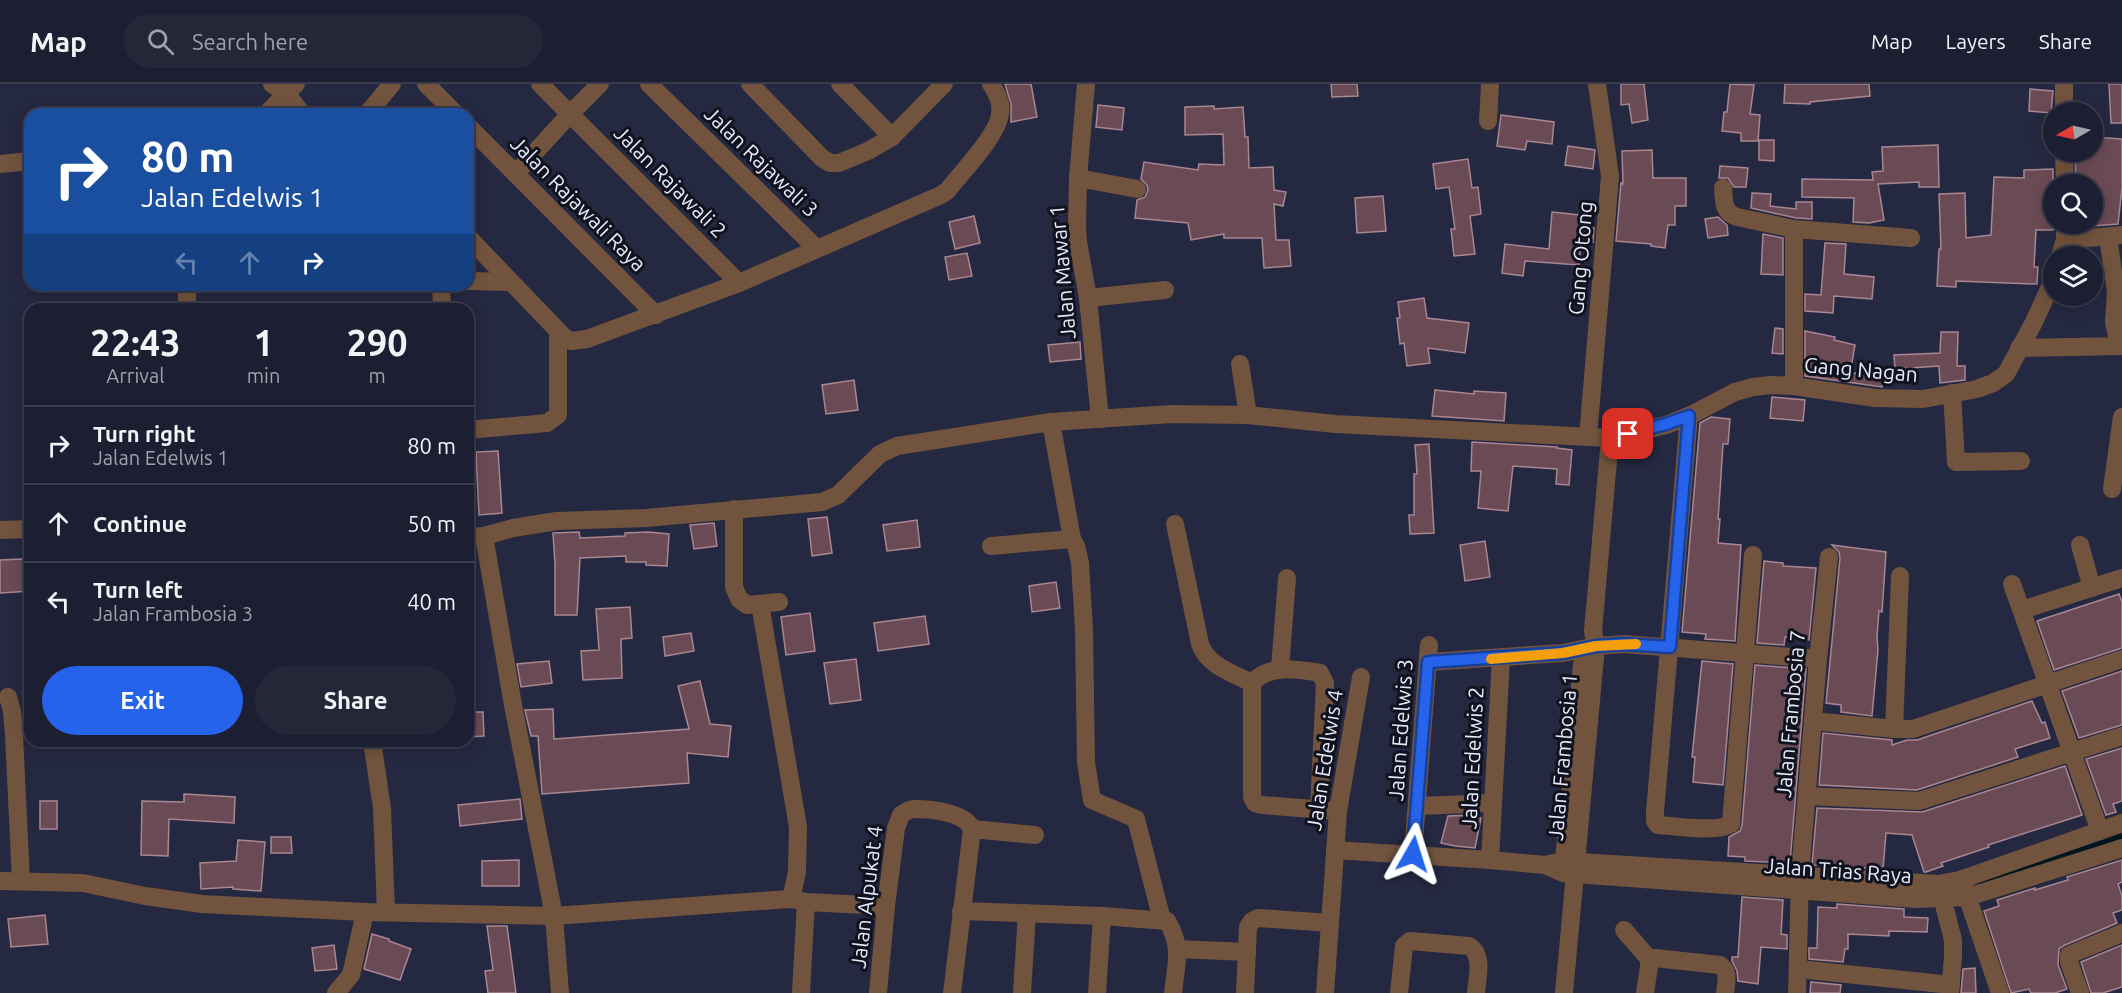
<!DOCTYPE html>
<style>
:root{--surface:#1c1e31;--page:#252739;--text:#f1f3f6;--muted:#a0a2ab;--line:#3a3c4d;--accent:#2563eb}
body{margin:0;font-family:Ubuntu,sans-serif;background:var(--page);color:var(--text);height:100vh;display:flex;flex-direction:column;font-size:22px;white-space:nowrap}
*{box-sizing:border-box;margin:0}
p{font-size:20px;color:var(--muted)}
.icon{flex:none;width:33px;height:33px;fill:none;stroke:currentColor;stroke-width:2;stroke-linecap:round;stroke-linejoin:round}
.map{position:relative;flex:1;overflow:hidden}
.details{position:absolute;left:24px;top:219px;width:450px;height:444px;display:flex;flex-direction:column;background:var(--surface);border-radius:18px;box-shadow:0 3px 15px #0003,0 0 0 2px var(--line)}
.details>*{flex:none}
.hud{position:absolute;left:24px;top:24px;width:450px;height:183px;border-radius:18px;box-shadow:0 3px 15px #0003,0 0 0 2px var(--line);background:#1a4fa0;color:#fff;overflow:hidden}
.needle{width:39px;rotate:261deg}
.fabs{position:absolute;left:2043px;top:18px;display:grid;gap:12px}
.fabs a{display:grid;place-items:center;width:60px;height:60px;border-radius:50%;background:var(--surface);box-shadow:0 3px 15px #0003,0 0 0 2px var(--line);font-size:30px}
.pin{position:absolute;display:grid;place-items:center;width:51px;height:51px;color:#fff;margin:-26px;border-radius:12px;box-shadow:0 3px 9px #0006}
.me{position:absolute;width:66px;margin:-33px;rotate:6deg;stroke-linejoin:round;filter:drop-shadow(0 0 4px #0008)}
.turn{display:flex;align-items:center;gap:21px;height:126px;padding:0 18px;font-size:27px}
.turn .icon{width:78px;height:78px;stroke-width:2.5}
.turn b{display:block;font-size:42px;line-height:51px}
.lanes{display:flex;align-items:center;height:57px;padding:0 18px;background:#0003;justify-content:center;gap:30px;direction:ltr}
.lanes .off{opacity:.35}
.eta{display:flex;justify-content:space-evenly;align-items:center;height:102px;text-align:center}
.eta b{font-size:36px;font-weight:600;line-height:42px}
.action{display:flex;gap:12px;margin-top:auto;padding:12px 18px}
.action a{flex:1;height:69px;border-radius:36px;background:var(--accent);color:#fff;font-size:24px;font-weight:600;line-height:69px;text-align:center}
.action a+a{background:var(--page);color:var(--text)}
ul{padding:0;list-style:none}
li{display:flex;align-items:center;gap:18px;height:78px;padding:0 18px;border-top:2px solid var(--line)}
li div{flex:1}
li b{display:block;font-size:22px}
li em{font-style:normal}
header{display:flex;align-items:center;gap:36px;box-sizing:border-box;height:84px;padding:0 30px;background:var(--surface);border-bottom:2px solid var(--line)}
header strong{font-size:28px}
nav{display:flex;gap:33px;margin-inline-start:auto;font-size:21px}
.search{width:420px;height:54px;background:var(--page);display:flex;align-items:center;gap:15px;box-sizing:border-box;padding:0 21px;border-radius:33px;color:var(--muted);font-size:22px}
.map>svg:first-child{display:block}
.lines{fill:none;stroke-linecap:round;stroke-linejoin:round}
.stream{stroke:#00161c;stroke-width:5}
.building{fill:#6a4a55;stroke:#a98691;stroke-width:1.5}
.minor{stroke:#72543e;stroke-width:18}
.route-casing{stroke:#184099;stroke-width:15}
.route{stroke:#2563eb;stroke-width:10}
.slow{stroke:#f59e0b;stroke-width:10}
.labels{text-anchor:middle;stroke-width:6;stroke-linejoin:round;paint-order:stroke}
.street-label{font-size:21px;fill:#e7eafb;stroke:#10121d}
</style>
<header>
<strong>Map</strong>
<div class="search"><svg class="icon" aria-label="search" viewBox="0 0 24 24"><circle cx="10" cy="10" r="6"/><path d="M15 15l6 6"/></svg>Search here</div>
<nav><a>Map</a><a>Layers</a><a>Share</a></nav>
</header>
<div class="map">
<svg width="2122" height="909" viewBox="0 0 2122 909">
<rect width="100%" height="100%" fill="#252841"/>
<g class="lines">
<!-- stream -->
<polyline class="stream" points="1979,798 1996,795 2122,752"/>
</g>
<!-- building -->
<g class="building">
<polygon points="1005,0 1031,0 1037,33 1011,38 1011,20"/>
<polygon points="1331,0 1357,0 1358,12 1332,13"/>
<polygon points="1621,0 1644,0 1648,36 1632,39 1629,20 1621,21"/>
<polygon points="1730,0 1754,1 1750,30 1760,31 1758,57 1741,57 1741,49 1722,47 1724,28 1727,28"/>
<polygon points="1785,0 1869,0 1870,12 1810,18 1810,20 1784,19"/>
<polygon points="2109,0 2122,0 2122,39 2111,39"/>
<polygon points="2030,5 2053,7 2051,29 2029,27"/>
<polygon points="1098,21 1124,24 1122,46 1096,43"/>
<polygon points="1214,22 1214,25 1243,23 1245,53 1248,53 1249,84 1273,83 1274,106 1286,108 1283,122 1274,120 1276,156 1289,156 1291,182 1264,184 1262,154 1224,154 1224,150 1191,156 1188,139 1135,134 1137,116 1145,113 1148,106 1147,101 1141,95 1144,78 1198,86 1199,80 1224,81 1223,50 1185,51 1185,23"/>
<polygon points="1501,31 1554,38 1552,60 1527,57 1525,66 1497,62"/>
<polygon points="2092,53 2122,55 2122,104 2118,140 2092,142 2092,100 2076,100 2075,68 2092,68"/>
<polygon points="1759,56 1774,56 1774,77 1759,76"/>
<polygon points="1938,61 1939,103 1919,103 1919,98 1878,100 1884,136 1869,139 1853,138 1854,114 1802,113 1802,95 1873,96 1872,88 1883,87 1882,63"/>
<polygon points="1568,62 1595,66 1593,85 1565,81"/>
<polygon points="1652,66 1653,94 1686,94 1686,122 1675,122 1675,141 1668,141 1665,164 1651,162 1651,160 1616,157 1621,99 1623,100 1622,67"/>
<polygon points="1468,75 1472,104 1478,103 1481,130 1470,132 1475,170 1454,172 1451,145 1455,145 1449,103 1436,105 1433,80"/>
<polygon points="1720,82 1748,84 1746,103 1734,103 1728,94 1719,94"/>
<polygon points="2053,85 2054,143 2053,146 2036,146 2034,183 2038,183 2037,200 1956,197 1956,203 1937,202 1939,165 1941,165 1939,110 1965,109 1966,154 1991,151 1994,93 2024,94 2024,86"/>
<polygon points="1752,109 1771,110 1770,122 1796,125 1796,118 1812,118 1812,135 1796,134 1751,124"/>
<polygon points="1383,112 1386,147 1357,149 1355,114"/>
<polygon points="1552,128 1589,132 1588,143 1594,144 1593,158 1581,156 1579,181 1525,177 1523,192 1502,189 1505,160 1549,165"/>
<polygon points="974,132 980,159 955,165 949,138"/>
<polygon points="1718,133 1727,141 1728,151 1708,154 1705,135"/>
<polygon points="1763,150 1783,154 1783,191 1761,190"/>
<polygon points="1825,159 1846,160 1844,190 1874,193 1872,215 1834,212 1833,229 1805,227 1805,210 1821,211"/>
<polygon points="967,169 972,192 949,196 945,173"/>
<polygon points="1424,214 1427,234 1469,239 1465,269 1428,264 1430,279 1407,282 1404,259 1400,260 1397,234 1400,234 1398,218"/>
<polygon points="1775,244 1783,245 1783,270 1772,269"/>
<polygon points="1805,247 1835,253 1834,256 1855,261 1850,289 1883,290 1882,303 1805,292"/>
<polygon points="1941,248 1958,248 1957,282 1965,282 1965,296 1940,299 1939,282 1895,285 1894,271 1940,269"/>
<polygon points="1080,258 1081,275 1050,278 1048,261"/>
<polygon points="854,296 858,326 826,330 822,301"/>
<polygon points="1435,306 1474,310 1474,307 1506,309 1504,337 1432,332"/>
<polygon points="1772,313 1805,316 1803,337 1770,334"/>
<polygon points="1711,333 1730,335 1728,360 1723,360 1719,422 1718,435 1720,435 1718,459 1741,461 1735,557 1705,555 1706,550 1682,548 1700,339"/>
<polygon points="1472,358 1557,363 1557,364 1572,366 1569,401 1556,400 1557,385 1513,382 1508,427 1478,424 1481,387 1471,387"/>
<polygon points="1429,360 1434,449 1410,450 1409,431 1414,431 1414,390 1417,390 1415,361"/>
<polygon points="498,367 502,429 479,431 476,368"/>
<polygon points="827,433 832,469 812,472 808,435"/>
<polygon points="917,436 920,463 887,467 883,441"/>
<polygon points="714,439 717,462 694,465 690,441"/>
<polygon points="579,448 580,454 625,452 625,449 648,448 669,450 667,482 646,481 646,478 626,478 626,472 580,474 577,531 555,531 555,480 553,449"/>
<polygon points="1485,457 1490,493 1465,497 1460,461"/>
<polygon points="1832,461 1886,468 1882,528 1879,527 1877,553 1878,566 1872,632 1841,628 1841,621 1826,619 1840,474 1839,468"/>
<polygon points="23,475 23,489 30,488 30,507 0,509 0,476"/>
<polygon points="1764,477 1783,479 1783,482 1816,484 1809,556 1785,553 1784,561 1757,559"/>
<polygon points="1056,498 1060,524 1032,528 1029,502"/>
<polygon points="2119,510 2122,518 2122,564 2054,586 2037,537"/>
<polygon points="630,523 632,554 621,555 622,594 583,596 581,567 599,566 596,525"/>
<polygon points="810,529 815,567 786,571 781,533"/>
<polygon points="925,532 929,560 878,567 874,539"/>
<polygon points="691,549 694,567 665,572 663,553"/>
<polygon points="856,575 861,616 830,620 824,579"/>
<polygon points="549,577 552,599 521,603 517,580"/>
<polygon points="1702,577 1733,580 1723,701 1693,698 1695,673 1692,673"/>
<polygon points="1755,581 1806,585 1790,779 1745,777 1745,773 1728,772 1729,753 1740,747 1742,741"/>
<polygon points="2122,587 2122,641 2079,654 2062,607"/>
<polygon points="700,597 710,640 731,642 728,673 687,669 689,699 542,710 538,652 531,652 525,626 553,625 554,655 689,645 678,602"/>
<polygon points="2032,617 2042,639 2045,638 2050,654 2015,665 2018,673 1917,706 1819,701 1823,649 1892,656 1892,661 1907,656 1917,656"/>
<polygon points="468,628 483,628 484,652 468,653"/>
<polygon points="2122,664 2122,717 2113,720 2116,728 2106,731 2086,675"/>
<polygon points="2065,682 2082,731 1988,761 1989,763 1941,779 1943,782 1926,788 1924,788 1912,751 1886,749 1883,785 1812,781 1817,724 1922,728"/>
<polygon points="184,710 235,713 234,739 169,735 168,772 141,771 142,717 184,718"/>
<polygon points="520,715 522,735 460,742 458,721"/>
<rect x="40" y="717" width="17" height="28"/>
<polygon points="1472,731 1481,734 1475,764 1455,762 1441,759 1448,732"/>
<polygon points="271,753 291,753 292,769 271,769"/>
<polygon points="238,756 265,758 261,807 233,805 233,803 201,805 200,779 236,777"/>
<polygon points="519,776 519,802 482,802 482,777"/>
<polygon points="2122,776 2122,798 2118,800 2122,812 2122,826 2113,829 2117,839 2065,861 2059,865 2058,881 2067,905 2055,909 2031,909 2029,905 2011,909 1984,827 1999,822 1997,816 2035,804 2035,806 2068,796 2067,793"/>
<polygon points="1742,813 1783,816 1781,850 1787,851 1787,865 1761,863 1758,900 1738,897 1737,887 1732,877 1732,873 1738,873"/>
<polygon points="1837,820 1904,825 1904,833 1928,834 1927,848 1889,847 1889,852 1848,850 1848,865 1845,865 1843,878 1809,875 1809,864 1817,864 1818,823 1837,824"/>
<polygon points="45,831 48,860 11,863 8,835"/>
<polygon points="487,842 507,842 516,909 488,909 485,887 493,886"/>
<polygon points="372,850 389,855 389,857 411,865 400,896 364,885"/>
<polygon points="334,861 337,885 315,887 312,864"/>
<polygon points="2122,861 2122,903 2103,909 2091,909 2081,878"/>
<polygon points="1975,884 1976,909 1961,909 1963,885"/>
<polygon points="1811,898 1841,901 1840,909 1810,909"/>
</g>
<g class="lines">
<!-- minor -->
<g class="minor">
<polyline points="272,0 287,10 302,30"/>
<polyline points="426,0 456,30"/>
<polyline points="540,0 739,199"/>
<polyline points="649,0 816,164"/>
<polyline points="750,0 822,74 830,79 839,79 868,67 892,53 944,0"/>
<polyline points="840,0 892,53"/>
<polyline points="1086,0 1078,94 1077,142 1078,158 1088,214 1100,335"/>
<polyline points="2064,0 2064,28"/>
<polyline points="266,30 296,0"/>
<polyline points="367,30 392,0"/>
<polyline points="1488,37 1490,0"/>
<polyline points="468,42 656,231"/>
<polyline points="2064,68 2065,100"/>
<polyline points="0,80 30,77"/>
<polyline points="516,89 570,30 600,0"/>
<polyline points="1078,94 1137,105"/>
<path d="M1723,104C1724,118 1723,128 1737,133L1794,145L1911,154"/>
<polyline points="1794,145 1794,302"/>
<path d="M468,153L564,253L571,257L587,255L739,199L941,111L947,107C961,89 998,51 1000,30C1002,18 997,10 991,0"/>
<polyline points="2065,156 2122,151"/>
<polyline points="2060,172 2065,156 2065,140"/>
<polyline points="468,197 511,198"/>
<polyline points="187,201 187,225"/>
<polyline points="441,201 442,225"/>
<polyline points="1088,214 1165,206"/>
<polyline points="2019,264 2122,262 2117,252 2114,238 2116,208 2108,153"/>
<polyline points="1240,280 1248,331"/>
<polyline points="1952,309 1956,378 2021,377"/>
<path d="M1689,332L1655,728V737L1658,741C1676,742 1717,749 1731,740L1753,471"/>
<polyline points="1051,338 1072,455 1076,462 1080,479 1084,546 1086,678 1092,716 1136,735 1162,836"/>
<polyline points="468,346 547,339 558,331 558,248"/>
<polyline points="1588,352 1610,92 1597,0"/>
<polyline points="2112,405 2122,333"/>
<polyline points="734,425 734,503 739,515 747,521 779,518"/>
<path d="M1175,440L1200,560C1208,582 1232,589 1252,599"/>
<polyline points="0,446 30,445"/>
<polyline points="484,452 513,621 554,832 560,909"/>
<polyline points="468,453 484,452 513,444 557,437 646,434 822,418 838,411 880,370 897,362 1051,338 1172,330 1248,331 1335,340 1610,354 1666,341 1689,332 1735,308 1753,303 1771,301 1794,302 1875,314 1923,315 1977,305 1993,299 2006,290 2034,238 2054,194"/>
<polyline points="2080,461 2092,504"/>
<polyline points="991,462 1072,455"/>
<polyline points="2012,500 2100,747"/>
<polyline points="760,520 798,743 797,788 791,815"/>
<polyline points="2022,526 2122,494"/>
<polyline points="1428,578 1563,569 1596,562 1624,560 1818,575"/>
<polyline points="1280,585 1287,494"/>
<polyline points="8,613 12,627 14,651 21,797"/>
<polyline points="1813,637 1894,645 1913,645 2122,575"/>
<polyline points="1894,645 1900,492"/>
<polyline points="372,657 382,724 386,828"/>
<polyline points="1807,712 1919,717 2122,652"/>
<polyline points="1418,722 1493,719"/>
<path d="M1319,726L1325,599L1320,589C1296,585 1269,580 1252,599V713L1255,719L1262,721L1338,727"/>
<polyline points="972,745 1035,751"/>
<polyline points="1335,766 1490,776 1545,781 1563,789 1575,790 1917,815 1968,813 2122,764"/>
<polyline points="1413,770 1429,561"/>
<polyline points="1490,776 1501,574"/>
<polyline points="1545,781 1563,777 1938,800 1960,796 2122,739"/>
<polyline points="1563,788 1583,570"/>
<polyline points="0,797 83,799 145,812 202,820 365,828 554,832 775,816 791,815 806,818"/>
<polyline points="1964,803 2000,909"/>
<polyline points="1940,805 1953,856 1953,872 1950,909"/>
<path d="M961,827L1102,832L1167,837C1183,863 1176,880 1173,909"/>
<polyline points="1624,846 1650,876"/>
<polyline points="1177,865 1247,868"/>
<path d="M1650,876L1655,874L1720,881C1730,888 1726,898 1725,909"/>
<polyline points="1799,885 1951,901"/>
<polyline points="336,909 351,891 365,828"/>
<polyline points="801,909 806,818 886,822"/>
<path d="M878,909L886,822L896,744L901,731C905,728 909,725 914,725C931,725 965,728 972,745"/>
<polyline points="952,909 972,745"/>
<polyline points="1022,909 1027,829"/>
<polyline points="1097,909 1102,832"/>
<polyline points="1245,909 1248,843 1252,837 1258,834 1330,839"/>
<polyline points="1325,909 1338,727 1361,593"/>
<path d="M1399,909L1404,862L1410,857L1469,862C1484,871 1477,894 1476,909"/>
<polyline points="1564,909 1596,562 1593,547 1610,354"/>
<polyline points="1645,909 1650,876"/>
<polyline points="1797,909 1800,791 1818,575 1829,473"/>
<polyline points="2080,909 2069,878 2069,871 2122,849"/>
</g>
</g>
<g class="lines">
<!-- route casing -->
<g class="route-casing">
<polyline id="route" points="1413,770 1428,578 1563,569 1596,562 1624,560 1670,563 1689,332 1666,340 1628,350"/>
</g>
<!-- route -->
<use href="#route" class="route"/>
<!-- slow -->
<polyline class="slow" points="1491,575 1563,569 1596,562 1636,560"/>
</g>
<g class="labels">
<!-- street labels -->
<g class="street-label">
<text transform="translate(761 78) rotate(44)" y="7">Jalan Rajawali 3</text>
<text transform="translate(670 98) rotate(45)" y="7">Jalan Rajawali 2</text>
<text transform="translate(578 120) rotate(45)" y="7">Jalan Rajawali Raya</text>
<text transform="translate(1581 174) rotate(-85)" y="7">Gang Otong</text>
<text transform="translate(1063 188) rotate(-95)" y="7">Jalan Mawar 1</text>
<text transform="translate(1861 286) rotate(5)" y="7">Gang Nagan</text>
<text transform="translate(1791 630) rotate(-85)" y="7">Jalan Frambosia 7</text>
<text transform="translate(1401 646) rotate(-86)" y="7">Jalan Edelwis 3</text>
<text transform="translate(1563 673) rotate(-85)" y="7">Jalan Frambosia 1</text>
<text transform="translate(1473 674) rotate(-87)" y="7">Jalan Edelwis 2</text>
<text transform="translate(1325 676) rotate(-81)" y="7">Jalan Edelwis 4</text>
<text transform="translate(1838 787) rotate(4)" y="7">Jalan Trias Raya</text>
<text transform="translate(867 813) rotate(-83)" y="7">Jalan Alpukat 4</text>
</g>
</g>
</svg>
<div class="fabs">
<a><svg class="needle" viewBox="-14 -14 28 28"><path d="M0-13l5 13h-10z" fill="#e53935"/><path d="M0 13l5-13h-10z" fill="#a0a2ab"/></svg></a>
<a><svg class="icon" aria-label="search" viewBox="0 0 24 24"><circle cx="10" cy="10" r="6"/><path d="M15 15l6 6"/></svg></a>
<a><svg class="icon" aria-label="layers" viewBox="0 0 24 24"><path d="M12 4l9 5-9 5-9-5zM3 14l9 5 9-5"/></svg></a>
</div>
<div class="pin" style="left:1628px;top:350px;background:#d93025"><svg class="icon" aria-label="arrive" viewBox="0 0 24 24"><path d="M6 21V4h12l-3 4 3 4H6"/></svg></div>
<svg class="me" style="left:1413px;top:770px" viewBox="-20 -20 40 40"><path d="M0-17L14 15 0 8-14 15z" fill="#2563eb" stroke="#fff" stroke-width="4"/></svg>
<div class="hud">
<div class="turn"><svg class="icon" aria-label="right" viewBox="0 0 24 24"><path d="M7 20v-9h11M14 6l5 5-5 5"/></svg><div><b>80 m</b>Jalan Edelwis 1</div></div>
<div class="lanes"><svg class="icon off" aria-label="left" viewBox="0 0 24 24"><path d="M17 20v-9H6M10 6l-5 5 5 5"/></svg><svg class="icon off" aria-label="ahead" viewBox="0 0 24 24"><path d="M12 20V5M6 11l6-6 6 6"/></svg><svg class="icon" aria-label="right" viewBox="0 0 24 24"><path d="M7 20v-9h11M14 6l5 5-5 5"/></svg></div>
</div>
<section class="details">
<div class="eta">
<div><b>22:43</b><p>Arrival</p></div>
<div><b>1</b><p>min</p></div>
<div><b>290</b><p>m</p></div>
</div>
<ul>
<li><svg class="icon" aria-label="right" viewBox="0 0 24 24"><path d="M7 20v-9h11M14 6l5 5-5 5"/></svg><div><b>Turn right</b><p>Jalan Edelwis 1</p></div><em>80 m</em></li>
<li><svg class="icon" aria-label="ahead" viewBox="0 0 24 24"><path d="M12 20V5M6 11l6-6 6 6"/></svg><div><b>Continue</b></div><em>50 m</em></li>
<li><svg class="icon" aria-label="left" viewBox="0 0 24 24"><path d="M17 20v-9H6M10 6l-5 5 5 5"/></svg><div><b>Turn left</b><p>Jalan Frambosia 3</p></div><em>40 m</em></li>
</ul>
<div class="action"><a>Exit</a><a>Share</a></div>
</section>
</div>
